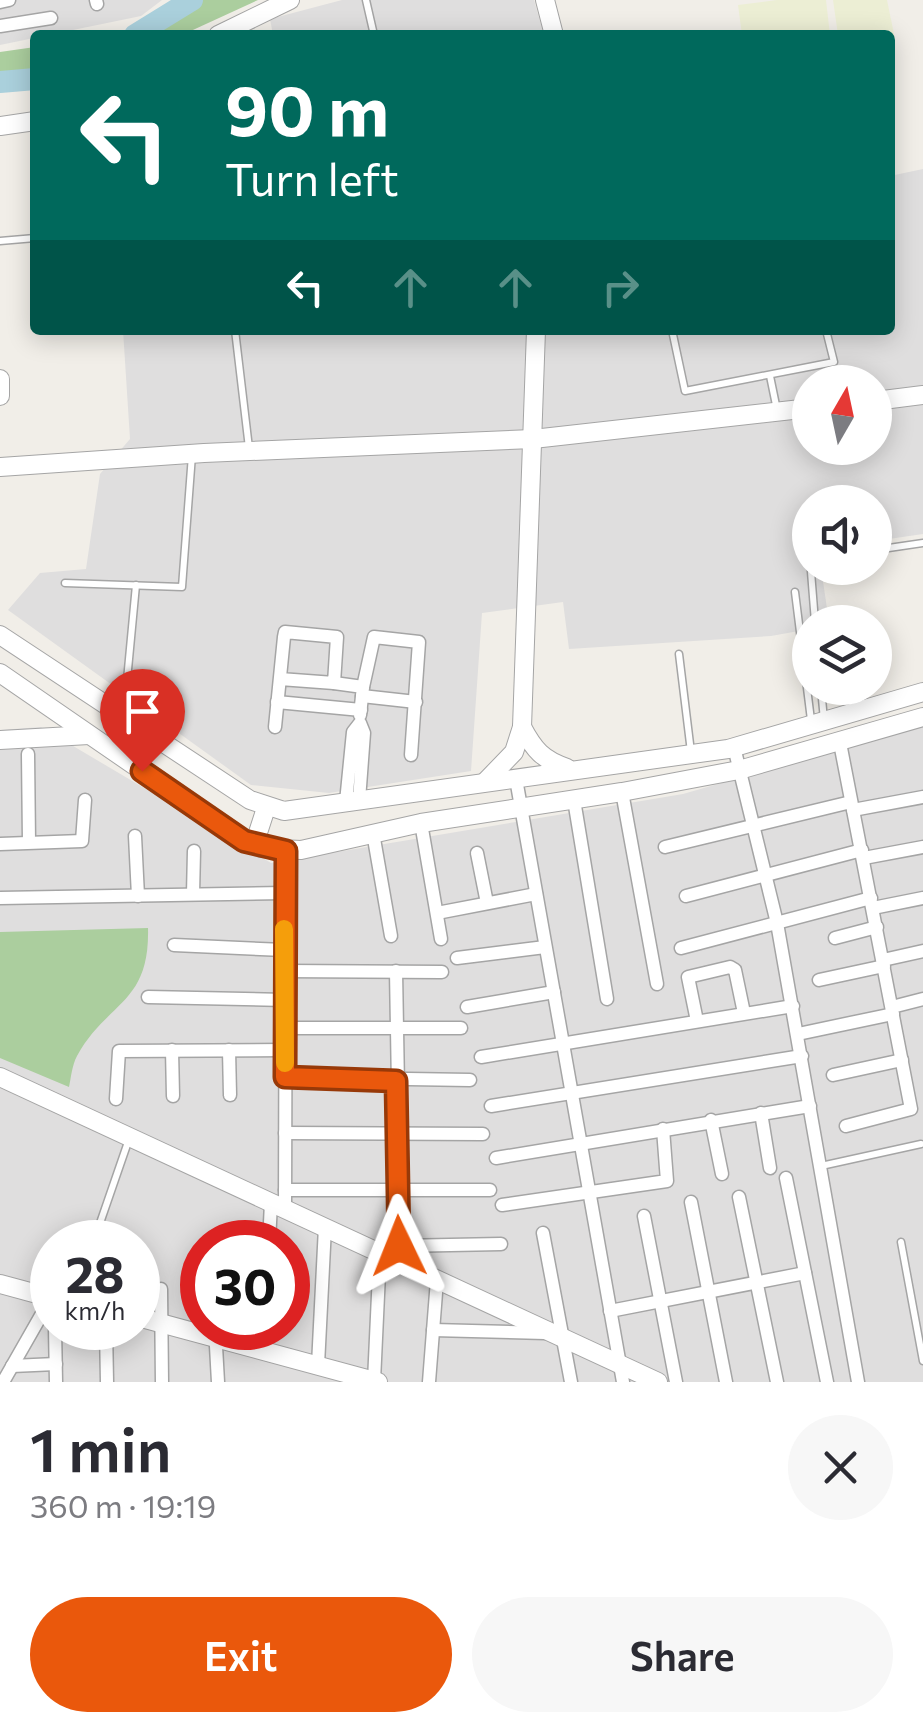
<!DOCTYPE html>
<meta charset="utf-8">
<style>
:root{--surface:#fff;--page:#f7f7f7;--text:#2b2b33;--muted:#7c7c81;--accent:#ea580c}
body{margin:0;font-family:Commissioner,sans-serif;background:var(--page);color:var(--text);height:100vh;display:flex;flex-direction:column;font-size:38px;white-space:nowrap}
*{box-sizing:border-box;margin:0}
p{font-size:32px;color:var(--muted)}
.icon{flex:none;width:55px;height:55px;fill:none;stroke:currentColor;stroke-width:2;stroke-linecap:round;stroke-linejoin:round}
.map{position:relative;height:1382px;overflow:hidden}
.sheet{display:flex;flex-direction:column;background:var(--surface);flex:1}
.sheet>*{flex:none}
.top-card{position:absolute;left:30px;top:30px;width:865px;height:305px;border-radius:10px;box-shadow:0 5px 25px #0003;background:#00695c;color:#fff;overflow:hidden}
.needle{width:65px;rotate:9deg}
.buttons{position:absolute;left:792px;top:365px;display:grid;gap:20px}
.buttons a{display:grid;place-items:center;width:100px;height:100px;border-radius:50%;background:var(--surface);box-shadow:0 5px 25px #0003;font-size:50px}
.speed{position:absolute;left:30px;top:1220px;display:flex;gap:20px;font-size:50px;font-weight:700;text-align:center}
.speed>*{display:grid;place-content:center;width:130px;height:130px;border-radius:50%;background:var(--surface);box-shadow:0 5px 25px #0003;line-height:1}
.speed small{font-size:25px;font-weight:400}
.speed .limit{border:15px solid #d22;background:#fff;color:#111}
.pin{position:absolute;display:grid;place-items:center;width:85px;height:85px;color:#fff;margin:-102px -42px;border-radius:50% 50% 50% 0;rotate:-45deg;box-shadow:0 0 10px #0007}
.pin .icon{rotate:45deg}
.me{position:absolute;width:110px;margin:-55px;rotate:358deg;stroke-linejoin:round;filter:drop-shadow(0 0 8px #0008)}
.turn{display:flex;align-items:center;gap:35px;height:210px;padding:0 30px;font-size:45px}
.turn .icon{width:130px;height:130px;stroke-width:2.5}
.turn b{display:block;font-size:70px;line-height:85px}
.lanes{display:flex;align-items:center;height:95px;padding:0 30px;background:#0003;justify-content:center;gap:50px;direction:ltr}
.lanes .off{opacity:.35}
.round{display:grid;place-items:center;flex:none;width:105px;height:105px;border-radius:52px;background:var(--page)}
.summary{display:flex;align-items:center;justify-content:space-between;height:170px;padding:0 30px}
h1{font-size:60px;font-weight:600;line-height:75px}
.action{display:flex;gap:20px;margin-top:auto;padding:20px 30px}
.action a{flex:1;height:115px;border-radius:60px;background:var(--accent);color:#fff;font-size:40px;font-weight:600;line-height:115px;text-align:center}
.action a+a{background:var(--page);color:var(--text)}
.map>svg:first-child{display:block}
.residential{fill:#dfdede;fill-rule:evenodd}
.farmland{fill:#eceed4}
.forest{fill:#abce9e}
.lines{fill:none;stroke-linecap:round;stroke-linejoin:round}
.river{stroke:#aad0dc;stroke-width:22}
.service-casing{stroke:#a5a5a5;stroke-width:9}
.minor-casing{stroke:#a5a5a5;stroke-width:15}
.tertiary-casing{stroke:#a5a5a5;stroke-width:20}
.service{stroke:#fff;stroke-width:6}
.minor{stroke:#fff;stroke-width:12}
.tertiary{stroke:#fff;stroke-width:18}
.route-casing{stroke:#983908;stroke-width:25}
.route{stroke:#ea580c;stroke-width:18}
.slow{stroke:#f59e0b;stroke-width:18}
</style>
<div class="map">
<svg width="923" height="1382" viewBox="0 0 923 1382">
<rect width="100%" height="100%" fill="#f1eee8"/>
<!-- residential -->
<g class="residential">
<polygon points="0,0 162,0 141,16 0,45"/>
<polygon points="342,0 534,0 544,35 273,35 270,19"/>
<path d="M923,169V534L875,541V502H810V568H821L829,622H810V629L771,636L569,649L563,602L482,613L471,771L329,793L251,785L8,610L40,573L86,569L100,474L130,439L123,330H890V176ZM810,382H875V448H810Z"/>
<path d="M923,725V1382H0V730L41,727L271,863L683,794ZM52,1242H138V1328H52ZM202,1242H288V1328H202Z"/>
</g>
<!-- farmland -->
<g class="farmland">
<polygon points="777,0 826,0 830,35 742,35 738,5"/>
<polygon points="833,0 887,0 895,39 890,40 890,35 838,35"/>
</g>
<!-- forest -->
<g class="forest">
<polygon points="174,0 258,0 182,35 124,35"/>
<polygon points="35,47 35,87 0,90 0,52"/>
<path d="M148,928C150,1005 107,1001 77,1056C72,1065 71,1078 69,1087L0,1058V932Z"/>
</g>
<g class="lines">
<!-- river -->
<g class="river">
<polyline points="135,35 192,0"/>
<polyline points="0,82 35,79"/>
</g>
<!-- service casing -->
<g class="service-casing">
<g id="service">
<polyline points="366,0 374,35"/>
<polyline points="0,241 35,238"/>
<polyline points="235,330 249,448"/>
<polyline points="672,330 685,391 834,362 826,330"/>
<polyline points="770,376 777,410"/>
<polyline points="875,550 923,543"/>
<polyline points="810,559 815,622"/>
<polyline points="65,583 182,587 192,455"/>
<polyline points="795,592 811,720"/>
<polyline points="679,654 691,752"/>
<polyline points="127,680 136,585"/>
<polyline points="821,688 824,720"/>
<polyline points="821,1166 921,1144"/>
<polyline points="99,1226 128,1142"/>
<polyline points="901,1242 923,1361"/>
</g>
</g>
<!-- minor casing -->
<g class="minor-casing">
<g id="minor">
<polyline points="96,0 97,4"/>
<polyline points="0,2 9,0"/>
<polyline points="0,26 51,18"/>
<polyline points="334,683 363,687 360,715"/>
<polyline points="363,687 374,637 419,642 411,755"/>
<polyline points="362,696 416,702"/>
<polyline points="277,702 361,710"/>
<polyline points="275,727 284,637 285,632 337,637 334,683 280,679"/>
<polyline points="840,743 911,1109 846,1126"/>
<polyline points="734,747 777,923 858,1382"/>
<polyline points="28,754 29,842"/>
<polyline points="516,779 623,1382"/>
<polyline points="622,792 657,984"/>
<polyline points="574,800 607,999"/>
<polyline points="346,802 353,732 360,723 364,733 359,800"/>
<polyline points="853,810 923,797"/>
<polyline points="421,823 441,939"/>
<polyline points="373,833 391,936"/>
<polyline points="135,836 138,896"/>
<polyline points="0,844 82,841 85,800"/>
<polyline points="665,847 851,802"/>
<polyline points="477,853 487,903"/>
<polyline points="864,858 923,847"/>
<polyline points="193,894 194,851"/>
<polyline points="686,896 862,850"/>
<polyline points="0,898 284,893"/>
<polyline points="873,908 923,898"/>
<polyline points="437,913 536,894"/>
<polyline points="835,938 877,927"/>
<polyline points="174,945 284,950"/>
<polyline points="681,948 871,898"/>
<polyline points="457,958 545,947"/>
<polyline points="883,960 923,951"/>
<polyline points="284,971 442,972"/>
<polyline points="396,971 401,1261"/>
<polyline points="819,980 884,966"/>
<polyline points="148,997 285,1000"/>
<polyline points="467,1007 554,992"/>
<polyline points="892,1007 923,999"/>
<polyline points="697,1021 688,977 730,967 735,970 744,1013"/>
<polyline points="285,1028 461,1028"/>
<polyline points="798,1034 893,1014"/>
<polyline points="172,1050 173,1096"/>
<polyline points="229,1050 230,1095"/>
<polyline points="481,1057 793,1006"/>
<polyline points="833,1075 902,1060"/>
<polyline points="285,1077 470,1080"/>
<polyline points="116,1099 119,1051 285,1050"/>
<polyline points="491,1106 802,1056"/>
<polyline points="761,1113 770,1168"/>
<polyline points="711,1120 722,1174"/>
<polyline points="285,1133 483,1134"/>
<polyline points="496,1158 810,1106"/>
<polyline points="786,1178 827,1382"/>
<polyline points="285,1190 490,1190"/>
<polyline points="739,1197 777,1382"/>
<polyline points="691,1202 726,1382"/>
<polyline points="502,1205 667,1181 663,1129"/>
<polyline points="285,1209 286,851"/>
<polyline points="644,1216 676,1382"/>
<polyline points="543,1233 571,1382"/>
<polyline points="269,1242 271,1203"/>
<polyline points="399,1246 501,1244"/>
<polyline points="161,1289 162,1382"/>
<polyline points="610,1311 805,1273"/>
<polyline points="55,1328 56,1382"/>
<polyline points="106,1328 107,1382"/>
<polyline points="215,1328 218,1382"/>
<polyline points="433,1330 545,1333"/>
<polyline points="263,1350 264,1328"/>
<polyline points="318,1365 325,1227"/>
<polyline points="12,1366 56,1364"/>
<polyline points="374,1381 380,1252"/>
<polyline points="3,1382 51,1298"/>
<polyline points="429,1382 437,1280"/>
</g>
</g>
<!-- tertiary casing -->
<g class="tertiary-casing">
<g id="tertiary">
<polyline points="545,0 554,35"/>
<polyline points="218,35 290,0"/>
<polyline points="0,126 35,121"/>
<polyline points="0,379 0,396"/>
<polyline points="875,401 923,395"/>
<polyline points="0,467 204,453 533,439 810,408"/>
<polyline points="0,635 250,800 284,811 728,749 923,692"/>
<polyline points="0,673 244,841 261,848 301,850 421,823 622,792 739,770 923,717"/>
<path d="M522,727C534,750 543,760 567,768"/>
<polyline points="0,740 89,735"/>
<polyline points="486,781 514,752 522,727 536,330"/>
<polyline points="254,845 266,808"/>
<polyline points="0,1077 658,1382"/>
<polyline points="0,1284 52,1298"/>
<polyline points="138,1317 378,1382"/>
</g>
</g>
<!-- service -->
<use href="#service" class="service"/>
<!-- minor -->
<use href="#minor" class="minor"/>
<!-- tertiary -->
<use href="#tertiary" class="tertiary"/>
</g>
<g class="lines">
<!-- route casing -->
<g class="route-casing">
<polyline id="route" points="142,771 244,841 286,851 285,1077 396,1081 399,1246"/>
</g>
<!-- route -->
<use href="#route" class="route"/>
<!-- slow -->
<polyline class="slow" points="284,929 285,1063"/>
</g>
</svg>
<div class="buttons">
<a><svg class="needle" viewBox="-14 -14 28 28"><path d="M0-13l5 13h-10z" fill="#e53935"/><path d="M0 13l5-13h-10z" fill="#7c7c81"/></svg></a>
<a><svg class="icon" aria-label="sound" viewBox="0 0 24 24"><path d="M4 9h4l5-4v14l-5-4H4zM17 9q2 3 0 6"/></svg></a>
<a><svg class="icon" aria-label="layers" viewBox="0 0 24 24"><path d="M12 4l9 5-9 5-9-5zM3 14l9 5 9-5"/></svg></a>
</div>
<div class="speed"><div>28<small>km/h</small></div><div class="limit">30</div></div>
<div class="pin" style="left:142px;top:771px;background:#d93025"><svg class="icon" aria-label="arrive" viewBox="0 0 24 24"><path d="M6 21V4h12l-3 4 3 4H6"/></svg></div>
<svg class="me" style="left:399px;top:1246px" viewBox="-20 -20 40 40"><path d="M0-17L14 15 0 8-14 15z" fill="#ea580c" stroke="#fff" stroke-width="4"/></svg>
<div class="top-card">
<div class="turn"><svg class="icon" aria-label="left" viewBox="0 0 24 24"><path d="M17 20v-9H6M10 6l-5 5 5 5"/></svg><div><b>90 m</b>Turn left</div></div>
<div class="lanes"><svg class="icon" aria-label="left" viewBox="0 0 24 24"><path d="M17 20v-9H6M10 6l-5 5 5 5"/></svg><svg class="icon off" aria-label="ahead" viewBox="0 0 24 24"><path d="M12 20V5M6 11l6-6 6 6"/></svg><svg class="icon off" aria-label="ahead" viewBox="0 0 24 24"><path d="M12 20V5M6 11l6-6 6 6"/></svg><svg class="icon off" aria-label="right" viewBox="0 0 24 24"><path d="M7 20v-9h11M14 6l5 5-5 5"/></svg></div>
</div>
</div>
<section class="sheet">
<div class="summary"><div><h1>1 min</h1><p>360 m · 19:19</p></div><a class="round"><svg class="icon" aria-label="close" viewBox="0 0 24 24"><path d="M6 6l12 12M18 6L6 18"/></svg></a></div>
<div class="action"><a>Exit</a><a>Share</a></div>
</section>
